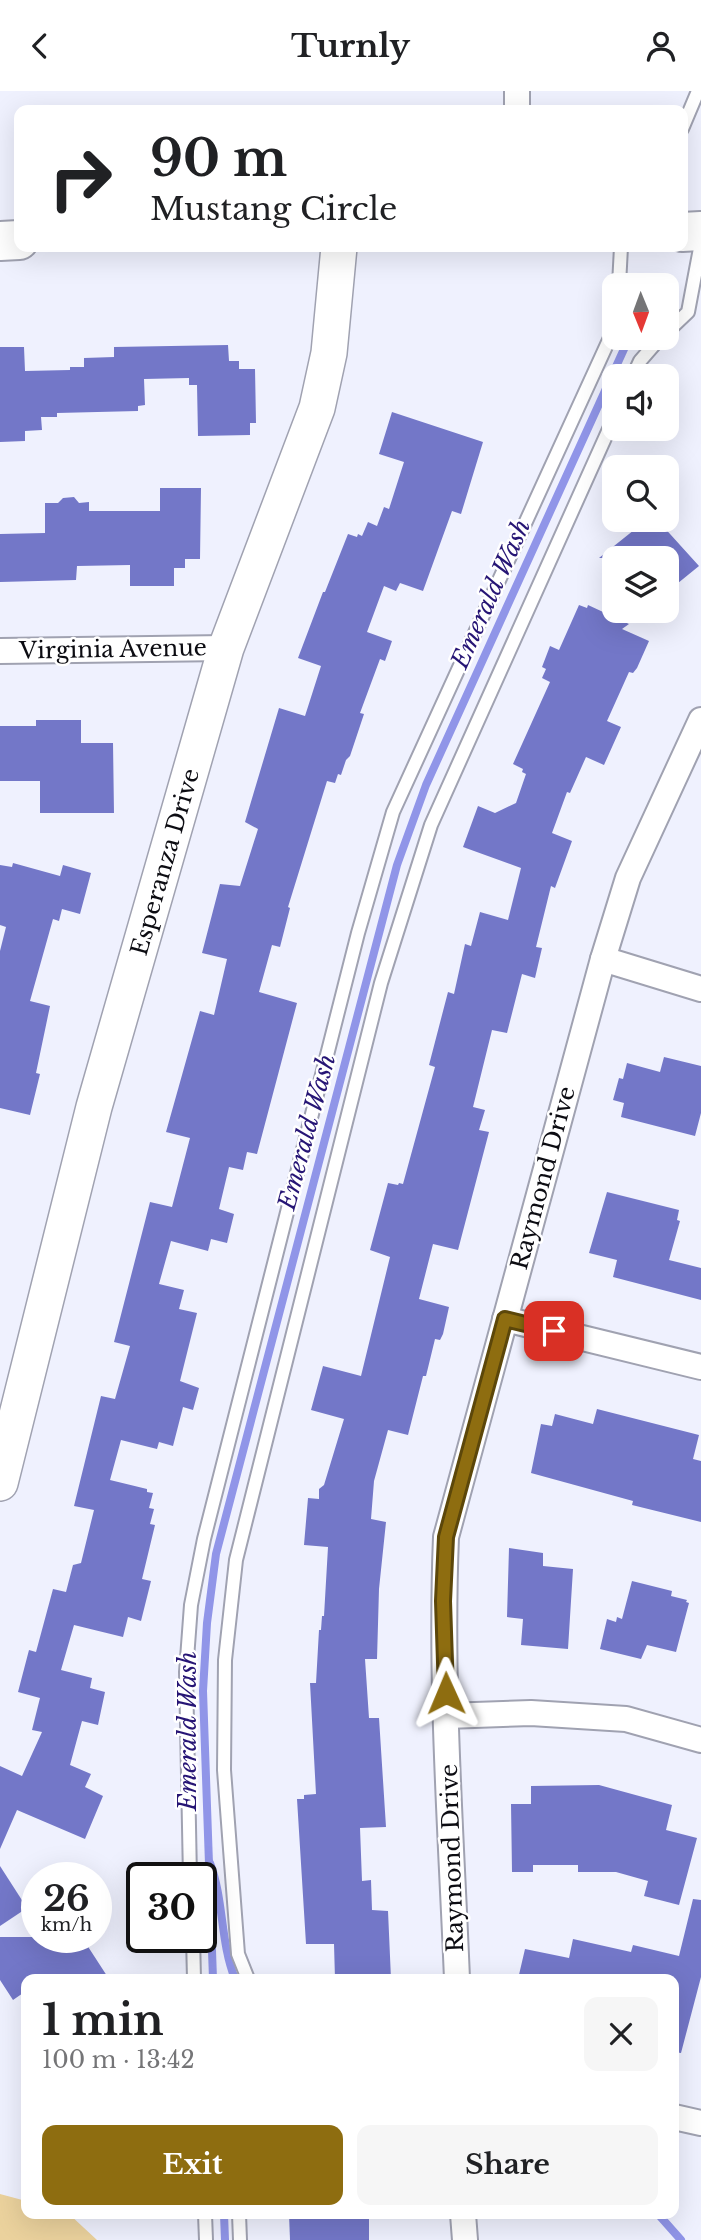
<!DOCTYPE html>
<meta charset="utf-8">
<style>
:root{--surface:#fff;--page:#f6f6f6;--text:#202124;--muted:#757577;--accent:#8e6d10}
body{margin:0;font-family:"Libre Baskerville",serif;background:var(--page);color:var(--text);height:100vh;display:flex;flex-direction:column;font-size:26px;white-space:nowrap}
*{box-sizing:border-box;margin:0}
p{font-size:23px;color:var(--muted)}
.icon{flex:none;width:38px;height:38px;fill:none;stroke:currentColor;stroke-width:2;stroke-linecap:round;stroke-linejoin:round}
.map{position:relative;flex:1;overflow:hidden}
.side{position:absolute;left:21px;top:1883px;width:658px;height:245px;display:flex;flex-direction:column;background:var(--surface);border-radius:14px;box-shadow:0 7px 28px #0002}
.side>*{flex:none}
.top-card{position:absolute;left:14px;top:14px;width:674px;height:147px;border-radius:14px;box-shadow:0 7px 28px #0002;background:#fff;color:var(--text);overflow:hidden}
.needle{width:46px;rotate:179deg}
.tools{position:absolute;left:602px;top:182px;display:grid;gap:14px}
.tools a{display:grid;place-items:center;width:77px;height:77px;border-radius:14px;background:var(--surface);box-shadow:0 7px 28px #0002;font-size:35px}
.speed{position:absolute;left:21px;top:1771px;display:flex;gap:14px;font-size:35px;font-weight:700;text-align:center}
.speed>*{display:grid;place-content:center;width:91px;height:91px;border-radius:50%;background:var(--surface);box-shadow:0 7px 28px #0002;line-height:1}
.speed small{font-size:18px;font-weight:400}
.speed .limit{border:4px solid #111;border-radius:10px;background:#fff;color:#111}
.pin{position:absolute;display:grid;place-items:center;width:60px;height:60px;color:#fff;margin:-30px;border-radius:14px;box-shadow:0 4px 10px #0006}
.me{position:absolute;width:77px;margin:-38px;rotate:359deg;stroke-linejoin:round;filter:drop-shadow(0 0 5px #0008)}
.turn{display:flex;align-items:center;gap:24px;height:147px;padding:0 21px;font-size:32px}
.turn .icon{width:91px;height:91px;stroke-width:2.5}
.turn b{display:block;font-size:49px;line-height:60px}
.round{display:grid;place-items:center;flex:none;width:74px;height:74px;border-radius:14px;background:var(--page)}
.summary{display:flex;align-items:center;justify-content:space-between;height:119px;padding:0 21px}
h1{font-size:42px;font-weight:700;line-height:52px}
.button{display:flex;gap:14px;margin-top:auto;padding:14px 21px}
.button a{flex:1;height:80px;border-radius:14px;background:var(--accent);color:#fff;font-size:28px;font-weight:700;line-height:80px;text-align:center}
.button a+a{background:var(--page);color:var(--text)}
header{display:flex;justify-content:space-between;align-items:center;height:91px;padding:0 21px;background:var(--surface);font-size:32px;font-weight:700}
.map>svg:first-child{display:block}
.green{fill:#ebd29d}
.lines{fill:none;stroke-linecap:round;stroke-linejoin:round}
.stream{stroke:#9095e8;stroke-width:8}
.building{fill:#7377c8}
.service-casing{stroke:#a0a2b1;stroke-width:16}
.minor-casing{stroke:#a0a2b1;stroke-width:28}
.secondary-casing{stroke:#a0a2b1;stroke-width:38}
.primary-casing{stroke:#a0a2b1;stroke-width:42}
.service{stroke:#fff;stroke-width:12}
.minor{stroke:#fff;stroke-width:24}
.secondary{stroke:#fff;stroke-width:35}
.primary{stroke:#fff;stroke-width:38}
.route-casing{stroke:#5c470a;stroke-width:18}
.route{stroke:#8e6d10;stroke-width:12}
.labels{text-anchor:middle;stroke-width:5;stroke-linejoin:round;paint-order:stroke}
.street-label{font-size:23px;fill:#0c0c12;stroke:#fff}
.water-label{font-size:24px;font-style:italic;fill:#261575;stroke:#fff}
</style>
<header><svg class="icon" aria-label="back" viewBox="0 0 24 24"><path d="M15 5l-7 7 7 7"/></svg>Turnly<svg class="icon" aria-label="person" viewBox="0 0 24 24"><circle cx="12" cy="8" r="4"/><path d="M4 21q1-7 8-7t8 7"/></svg></header>
<div class="map">
<svg width="701" height="2149" viewBox="0 0 701 2149">
<rect width="100%" height="100%" fill="#eff1fe"/>
<!-- green -->
<polygon class="green" points="0,2103 26,2110 26,2123 69,2123 97,2149 0,2149"/>
<g class="lines">
<!-- stream -->
<g class="stream">
<path d="M210,1772C224,1809 220,1850 235,1888"/>
<polyline points="213,1888 203,1600 207,1532 216,1463 397,774 426,694 629,247"/>
<polyline points="224,2123 225,2149"/>
<polyline points="658,2123 681,2149"/>
</g>
</g>
<!-- building -->
<g class="building">
<polygon points="228,254 229,270 239,270 239,278 255,278 256,332 250,332 250,344 198,345 197,294 189,294 189,287 144,288 145,314 138,315 138,320 57,322 57,326 41,326 42,339 25,340 25,350 0,351 0,256 24,256 25,280 70,279 70,276 84,276 84,267 114,266 114,256"/>
<polygon points="392,321 483,351 461,423 452,420 423,500 400,492 396,500 384,495 367,541 392,550 385,570 380,568 360,622 364,623 350,665 346,669 341,684 338,683 335,692 327,690 288,816 290,817 280,856 272,854 259,901 297,912 257,1063 247,1061 243,1079 229,1076 219,1118 234,1123 227,1152 211,1148 208,1160 171,1150 159,1193 184,1199 179,1218 197,1222 180,1290 199,1297 193,1319 183,1316 173,1355 159,1351 157,1358 121,1349 110,1389 147,1398 147,1401 153,1402 149,1417 154,1418 150,1433 155,1434 142,1488 151,1490 141,1530 128,1526 123,1546 74,1534 61,1579 92,1587 90,1597 105,1601 98,1634 82,1630 70,1674 91,1683 85,1696 103,1705 85,1748 17,1719 0,1758 0,1675 22,1685 42,1641 32,1639 40,1607 18,1601 29,1559 36,1561 53,1498 66,1501 73,1474 81,1472 94,1419 74,1415 101,1305 115,1308 130,1255 114,1251 150,1111 172,1116 190,1047 166,1041 200,920 214,924 227,868 202,862 220,793 240,795 258,738 245,731 279,617 305,625 321,575 298,567 323,501 325,501 348,443 357,446 358,443 362,445 368,431 377,435 384,416 389,418 404,371 379,363"/>
<polygon points="160,397 201,397 200,468 185,468 185,477 174,477 174,495 130,495 130,474 77,475 76,489 0,491 0,443 45,442 45,412 58,412 63,407 74,406 79,412 89,411 89,420 160,420"/>
<polygon points="644,431 653,440 661,433 699,475 667,501 667,467 599,467"/>
<polygon points="579,514 587,517 588,514 629,533 622,538 649,550 637,577 633,582 629,581 607,630 621,636 604,674 586,666 570,702 567,701 552,742 572,750 555,797 551,795 536,856 542,857 535,887 522,883 507,942 492,939 473,1016 485,1019 479,1039 489,1041 458,1159 433,1153 419,1208 449,1216 443,1243 440,1249 435,1248 426,1285 423,1285 408,1344 388,1339 374,1390 371,1428 386,1431 379,1498 377,1568 365,1568 369,1627 379,1627 386,1736 360,1737 362,1790 371,1789 372,1819 388,1820 391,1888 335,1888 334,1853 306,1853 297,1708 304,1708 304,1704 316,1703 310,1592 316,1592 319,1539 321,1539 322,1525 324,1525 328,1456 304,1454 308,1407 319,1408 319,1398 324,1394 344,1328 311,1319 323,1275 361,1285 390,1166 370,1159 388,1092 398,1094 399,1092 403,1093 435,976 429,974 448,901 454,903 465,853 471,855 480,821 508,829 521,777 463,756 478,715 495,722 516,712 526,683 522,681 523,678 513,673 550,591 542,587 546,578 542,576 550,555 559,559"/>
<polygon points="36,629 81,629 81,652 113,652 114,722 40,722 40,690 0,690 0,635 36,635"/>
<polygon points="13,772 60,785 63,774 91,782 80,823 62,818 59,830 53,828 30,910 50,915 36,982 40,983 30,1024 0,1017 0,860 6,836 0,834 0,774 12,776"/>
<polygon points="664,966 701,975 701,1022 695,1045 621,1026 624,1012 613,1009 619,987 623,988 627,972 660,981"/>
<polygon points="607,1101 679,1119 677,1129 680,1130 669,1169 701,1177 701,1209 613,1186 617,1169 589,1162"/>
<polygon points="597,1318 699,1344 693,1368 701,1370 701,1431 632,1414 633,1410 531,1382 541,1333 552,1335 555,1323 593,1333"/>
<polygon points="509,1457 543,1462 543,1475 573,1478 568,1558 521,1554 523,1528 507,1526"/>
<polygon points="632,1490 672,1500 671,1505 687,1509 686,1511 689,1512 676,1561 647,1554 641,1568 600,1558 607,1528 616,1531 617,1526 622,1528"/>
<polygon points="599,1694 672,1714 666,1739 697,1747 679,1814 644,1805 648,1790 616,1781 578,1781 578,1774 533,1774 533,1781 512,1781 511,1713 531,1713 531,1695"/>
<polygon points="0,1775 27,1817 0,1835"/>
<polygon points="693,1808 701,1809 701,1886 681,1962 674,1961 674,1888 518,1888 525,1858 569,1867 573,1848 631,1861 633,1854 679,1865"/>
<polygon points="0,1846 68,1846 75,1857 85,1851 109,1888 26,1888 26,1900 13,1909 0,1889"/>
<polygon points="289,2123 369,2123 369,2149 290,2149"/>
</g>
<g class="lines">
<!-- service casing -->
<g class="service-casing">
<g id="service">
<polyline points="682,38 698,0"/>
<polyline points="619,194 621,156"/>
<polyline points="667,241 688,221 701,152"/>
<polyline points="633,285 640,270 660,247"/>
<polyline points="190,1787 186,1581 191,1514 204,1448 358,842 393,721 614,238"/>
<polyline points="193,1846 194,1888"/>
<polyline points="248,1888 238,1863 224,1679 225,1569 236,1469 381,892 431,734 614,327"/>
<polyline points="205,2123 206,2149"/>
<polyline points="239,2123 240,2149"/>
</g>
</g>
<!-- minor casing -->
<g class="minor-casing">
<g id="minor">
<polyline points="517,0 517,19"/>
<polyline points="0,560 226,557"/>
<polyline points="603,868 701,898"/>
<polyline points="505,1228 701,1276"/>
<polyline points="446,1625 531,1622 626,1628 701,1649"/>
<path d="M457,1888C451,1741 440,1593 446,1446L603,868L628,787L701,629"/>
<polyline points="674,2026 701,2032"/>
<polyline points="463,2123 465,2149"/>
</g>
</g>
<!-- secondary casing -->
<g class="secondary-casing">
<polyline id="secondary" points="0,1392 94,1016 226,557 317,317 329,262 339,156"/>
</g>
<!-- primary casing -->
<g class="primary-casing">
<g id="primary">
<polyline points="682,141 701,140"/>
<polyline points="0,150 19,149"/>
</g>
</g>
<!-- service -->
<use href="#service" class="service"/>
<!-- minor -->
<use href="#minor" class="minor"/>
<!-- secondary -->
<use href="#secondary" class="secondary"/>
<!-- primary -->
<use href="#primary" class="primary"/>
</g>
<g class="lines">
<!-- route casing -->
<g class="route-casing">
<polyline id="route" points="446,1602 443,1510 446,1446 505,1228 554,1240"/>
</g>
<!-- route -->
<use href="#route" class="route"/>
</g>
<g class="labels">
<!-- street labels -->
<g class="street-label">
<text transform="translate(113 558) rotate(-1)" y="8">Virginia Avenue</text>
<text transform="translate(165 771) rotate(-74)" y="8">Esperanza Drive</text>
<text transform="translate(543 1087) rotate(-75)" y="8">Raymond Drive</text>
<text transform="translate(452 1767) rotate(-92)" y="8">Raymond Drive</text>
</g>
<!-- water labels -->
<g class="water-label">
<text transform="translate(491 503) rotate(-66)" y="8">Emerald Wash</text>
<text transform="translate(307 1041) rotate(-75)" y="8">Emerald Wash</text>
<text transform="translate(188 1640) rotate(-90)" y="8">Emerald Wash</text>
</g>
</g>
</svg>
<div class="tools">
<a><svg class="needle" viewBox="-14 -14 28 28"><path d="M0-13l5 13h-10z" fill="#e53935"/><path d="M0 13l5-13h-10z" fill="#757577"/></svg></a>
<a><svg class="icon" aria-label="sound" viewBox="0 0 24 24"><path d="M4 9h4l5-4v14l-5-4H4zM17 9q2 3 0 6"/></svg></a>
<a><svg class="icon" aria-label="search" viewBox="0 0 24 24"><circle cx="10" cy="10" r="6"/><path d="M15 15l6 6"/></svg></a>
<a><svg class="icon" aria-label="layers" viewBox="0 0 24 24"><path d="M12 4l9 5-9 5-9-5zM3 14l9 5 9-5"/></svg></a>
</div>
<div class="speed"><div>26<small>km/h</small></div><div class="limit">30</div></div>
<div class="pin" style="left:554px;top:1240px;background:#d93025"><svg class="icon" aria-label="arrive" viewBox="0 0 24 24"><path d="M6 21V4h12l-3 4 3 4H6"/></svg></div>
<svg class="me" style="left:446px;top:1602px" viewBox="-20 -20 40 40"><path d="M0-17L14 15 0 8-14 15z" fill="#8e6d10" stroke="#fff" stroke-width="4"/></svg>
<div class="top-card">
<div class="turn"><svg class="icon" aria-label="right" viewBox="0 0 24 24"><path d="M7 20v-9h11M14 6l5 5-5 5"/></svg><div><b>90 m</b>Mustang Circle</div></div>
</div>
<section class="side">
<div class="summary"><div><h1>1 min</h1><p>100 m · 13:42</p></div><a class="round"><svg class="icon" aria-label="close" viewBox="0 0 24 24"><path d="M6 6l12 12M18 6L6 18"/></svg></a></div>
<div class="button"><a>Exit</a><a>Share</a></div>
</section>
</div>
